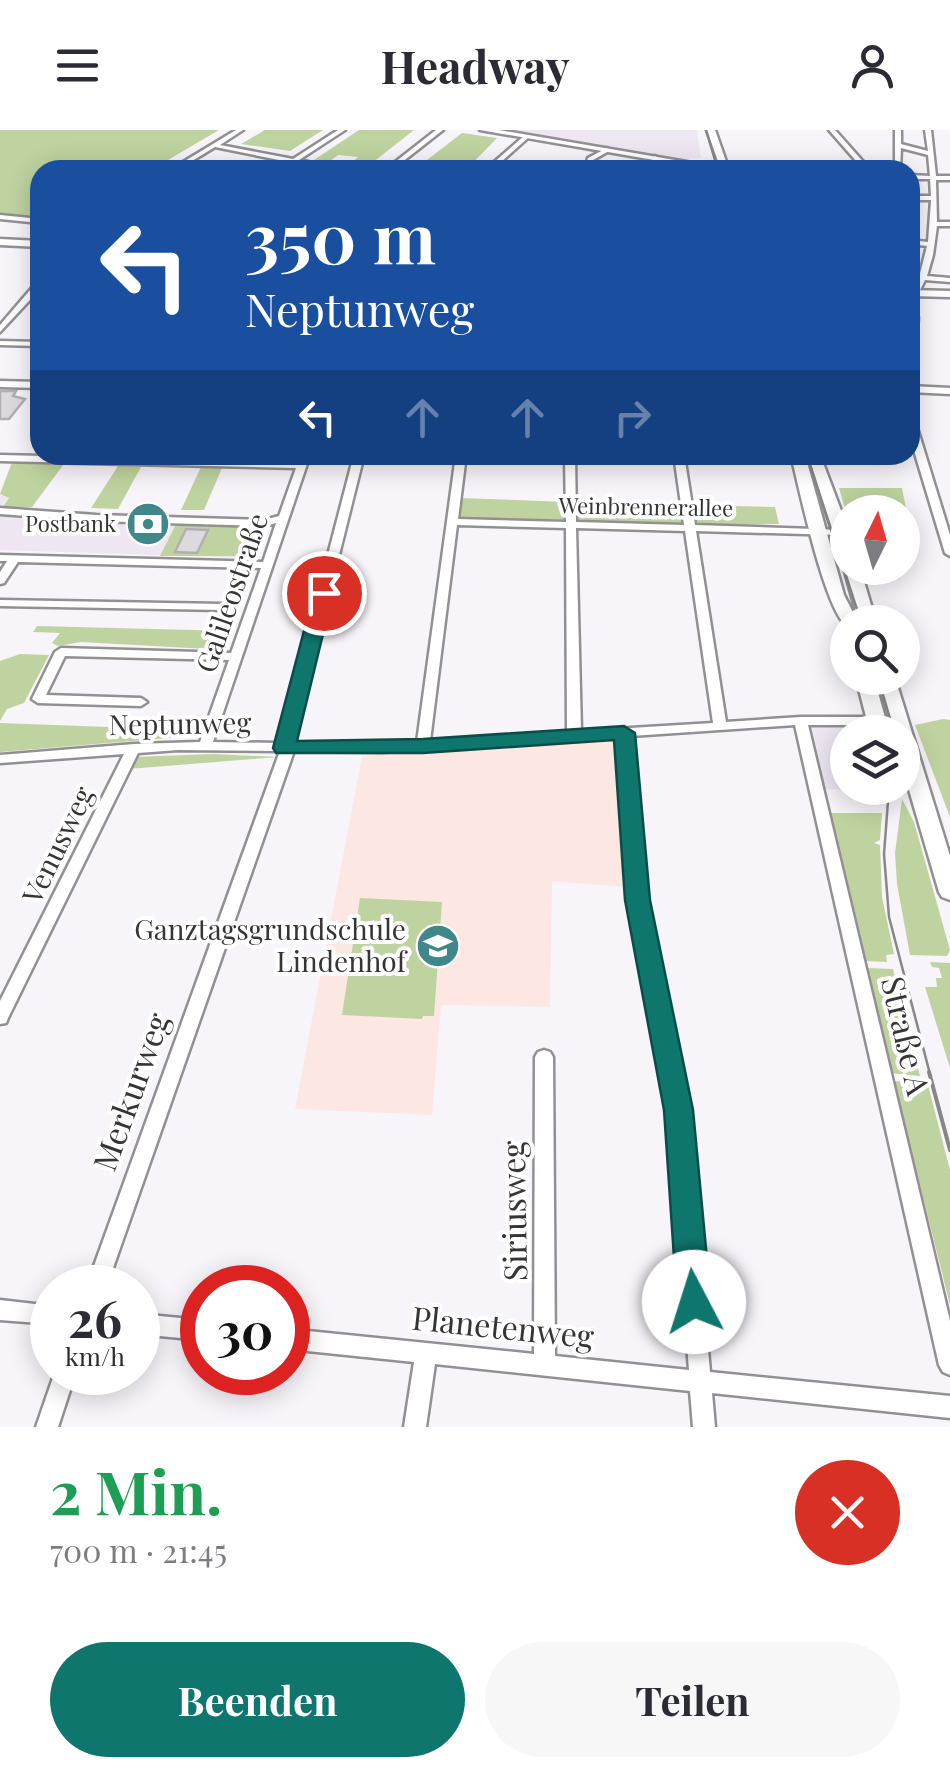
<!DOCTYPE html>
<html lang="de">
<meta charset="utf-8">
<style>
:root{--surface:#fff;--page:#f7f7f7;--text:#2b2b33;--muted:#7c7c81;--accent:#0f766e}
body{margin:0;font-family:"Playfair Display",serif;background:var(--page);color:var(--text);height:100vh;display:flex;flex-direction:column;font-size:38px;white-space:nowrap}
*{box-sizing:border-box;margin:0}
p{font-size:32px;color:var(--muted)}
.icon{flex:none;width:55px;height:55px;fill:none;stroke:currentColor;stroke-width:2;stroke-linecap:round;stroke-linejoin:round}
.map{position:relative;height:1297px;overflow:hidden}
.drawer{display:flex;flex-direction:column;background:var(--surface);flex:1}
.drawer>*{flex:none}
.guide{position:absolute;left:30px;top:30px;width:890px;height:305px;border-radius:30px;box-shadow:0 5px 25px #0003;background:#1a4fa0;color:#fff;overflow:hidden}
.needle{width:65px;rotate:5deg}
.fabs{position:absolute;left:830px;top:365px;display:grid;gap:20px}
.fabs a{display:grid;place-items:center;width:90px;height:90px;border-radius:50%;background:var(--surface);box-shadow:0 5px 25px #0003;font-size:50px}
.speed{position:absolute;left:30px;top:1135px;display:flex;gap:20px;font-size:50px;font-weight:700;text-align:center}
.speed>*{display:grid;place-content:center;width:130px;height:130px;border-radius:50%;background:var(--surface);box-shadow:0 5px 25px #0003;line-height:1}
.speed small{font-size:25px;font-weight:400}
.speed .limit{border:15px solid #d22;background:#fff;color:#111}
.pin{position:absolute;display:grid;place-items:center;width:85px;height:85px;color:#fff;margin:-42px;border:5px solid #fff;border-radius:50%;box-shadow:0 2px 10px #0007}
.me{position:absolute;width:110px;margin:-55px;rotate:355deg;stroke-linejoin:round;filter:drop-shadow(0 0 8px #0008)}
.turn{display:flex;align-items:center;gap:35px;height:210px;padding:0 50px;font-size:45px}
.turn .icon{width:130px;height:130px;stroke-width:2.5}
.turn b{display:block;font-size:70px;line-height:85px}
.lanes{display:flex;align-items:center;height:95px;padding:0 50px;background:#0003;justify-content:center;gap:50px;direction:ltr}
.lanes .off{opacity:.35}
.round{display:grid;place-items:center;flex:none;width:105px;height:105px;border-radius:52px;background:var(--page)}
.overview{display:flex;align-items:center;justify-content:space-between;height:170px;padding:0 50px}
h1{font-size:60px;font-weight:700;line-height:75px;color:#1e9e55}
.primary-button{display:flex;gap:20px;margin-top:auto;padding:20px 50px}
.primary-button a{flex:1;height:115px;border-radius:60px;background:var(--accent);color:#fff;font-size:40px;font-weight:700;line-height:115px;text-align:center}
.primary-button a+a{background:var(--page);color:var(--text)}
header{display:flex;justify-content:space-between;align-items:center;height:130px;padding:0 50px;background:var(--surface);font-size:45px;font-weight:700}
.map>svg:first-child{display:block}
.built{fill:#eee7f2}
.education{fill:#fce7e3}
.green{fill:#bfd3a0}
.building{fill:#dddade;stroke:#b2afb3;stroke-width:2.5}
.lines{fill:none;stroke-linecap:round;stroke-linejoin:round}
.street-casing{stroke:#939094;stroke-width:5}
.secondary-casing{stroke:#939094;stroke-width:5}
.street{fill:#fff;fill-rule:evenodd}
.secondary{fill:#fff;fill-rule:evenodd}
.tram-far1{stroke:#888689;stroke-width:2.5}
.tram{stroke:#888689;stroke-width:4}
.route{fill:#0f766e;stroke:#0a4d48;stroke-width:2.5}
.labels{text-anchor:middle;stroke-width:8;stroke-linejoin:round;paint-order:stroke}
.far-street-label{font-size:22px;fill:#363536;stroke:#fff}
.far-poi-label{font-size:22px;fill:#363536;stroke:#fff;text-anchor:end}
.street-label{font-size:28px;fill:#363536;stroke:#fff}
.poi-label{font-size:28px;fill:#363536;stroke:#fff;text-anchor:end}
.near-street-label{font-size:32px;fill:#363536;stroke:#fff}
</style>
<header><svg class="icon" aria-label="menu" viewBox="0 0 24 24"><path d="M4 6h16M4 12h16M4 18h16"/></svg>Headway<svg class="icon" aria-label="person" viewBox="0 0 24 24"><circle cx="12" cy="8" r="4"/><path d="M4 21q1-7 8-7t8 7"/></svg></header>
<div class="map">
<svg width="950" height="1297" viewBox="0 0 950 1297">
<rect width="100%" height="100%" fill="#f8f5fa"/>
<!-- built -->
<g class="built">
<polygon points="498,0 697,0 701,28 676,29"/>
<polygon points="0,365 9,367 3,378 268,388 256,423 245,428 0,420"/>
<polygon points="815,597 863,597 865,602 848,602 848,658 882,658 883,661 824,659 810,599"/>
</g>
<!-- education -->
<polygon class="education" points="617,609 625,757 552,751 550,877 441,875 432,985 295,979 362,626"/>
<!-- green -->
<g class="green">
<polygon points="0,0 219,0 151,40 40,40 40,89 0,86"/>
<polygon points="265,0 323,0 290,21 241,14"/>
<polygon points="359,0 414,0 363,40 346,38 358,27 338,25 326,34 311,32"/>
<polygon points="462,3 497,8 466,40 414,40"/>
<polygon points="12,332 64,334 32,377 2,378 9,368 0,364"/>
<polygon points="118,336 141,337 118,379 91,378"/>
<polygon points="201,337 222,338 204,380 181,380"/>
<polygon points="839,358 902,358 911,404 903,404 902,382 847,386"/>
<polygon points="460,368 567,372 565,390 462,389 458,388"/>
<polygon points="575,373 679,375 682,393 579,392 576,390"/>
<polygon points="692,375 775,377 779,394 699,395 694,393"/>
<polygon points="176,394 264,396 252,426 160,426"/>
<polygon points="37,496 233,501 225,520 81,512 58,516 52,513 60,503 33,502"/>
<polygon points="20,524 49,525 24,573 7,579 0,591 0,531"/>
<polygon points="196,585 205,586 193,606 0,622 0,593 190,600"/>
<polygon points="943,589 950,590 950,687 915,595"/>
<polygon points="213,624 279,627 128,639 133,627"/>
<polygon points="902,669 914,692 950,820 947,826 910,825 897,754 895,723"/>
<polygon points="828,683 882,683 880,710 874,713 880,715 882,767 894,824 886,825 887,832 865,831"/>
<polygon points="360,768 442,772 434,886 423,886 422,889 342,885"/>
<polygon points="930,832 950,833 950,938 925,857 937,857 936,848 942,848 939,838 932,837"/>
<polygon points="865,838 893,839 920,946 889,943"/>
<polygon points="894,951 928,955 950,1040 950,1175"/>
</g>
<!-- building -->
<g class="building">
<polygon points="0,261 16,261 13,266 25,269 9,289 0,289"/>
<polygon points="186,399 208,400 197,423 175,422"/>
</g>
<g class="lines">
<!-- street casing -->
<g class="street-casing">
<g id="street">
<polygon points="236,0 243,0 220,15 293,29 338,0 345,0 299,30 344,40 332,40 295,33 284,40 277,40 289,32 215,17 177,40 170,40"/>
<polygon points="436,0 443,0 392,40 385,40"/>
<polygon points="829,0 835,0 866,35 895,36 895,0 901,0 901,14 928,21 925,0 931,0 936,46 950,46 950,50 936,50 937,92 950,92 950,96 937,96 933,125 927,146 950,148 950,152 925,150 920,160 922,165 918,167 912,160 920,144 927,116 910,114 910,110 928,112 931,70 910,70 910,66 931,66 930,49 910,49 910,45 930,46 928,25 901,18 900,39 864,40"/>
<polygon points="524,6 529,7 492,40 485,40"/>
<polygon points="607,18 609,21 593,30 591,40 585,40 588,28"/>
<polygon points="655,26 658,28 650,40 644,40"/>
<polygon points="712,35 754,38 757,40 710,38"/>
<polygon points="0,85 40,89 40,93 0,89"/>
<polygon points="37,152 40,152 40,159 0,202 0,195"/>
<polygon points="910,171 914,173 918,188 914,229 910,232"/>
<polygon points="0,211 40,212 40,216 0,215"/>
<polygon points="0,251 40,252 40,258 0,257"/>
<polygon points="910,256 950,258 950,264 910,262"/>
<polygon points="910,288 915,291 950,405 950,426 945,423 910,307"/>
<path d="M0,325L298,332L300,325H310L213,612L279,613L354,325H364L292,613L382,614L417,612L456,325H466L458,389L566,392L565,325H575L576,392L684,395L674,325H684L695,395L844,400V404L840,405L696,401L726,592L801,587H900L907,591L900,595H808L950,1191V1245L943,1242L939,1235L795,595L631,606L647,782L677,914L687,980L710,1242L950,1266V1288L712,1263L715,1297H693L690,1261L435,1234L426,1297H404L414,1232L288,1219V1199L534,1224L535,927L538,922L544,920L550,922L553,927L555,1226L689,1240L669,980L659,914L631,782L618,607L382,622L294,621L106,1158H86L280,621L178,620L138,623L8,888L6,893L0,894V871L124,624L0,633V625L134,614L200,612L229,530L65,526L46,565L141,568L147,572L141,576L38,573L32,569L55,522L61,518L231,523L261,438L18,432L4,453L0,454V442L7,431H0V425L263,432L276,393L265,396L96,391L0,384V378L96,385L264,390L279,386L296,338L0,331ZM457,395L566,398L567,602L430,611ZM576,398L685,401L713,593L581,601Z"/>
<polygon points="0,470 222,474 228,477 222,480 0,476"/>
<polygon points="0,1170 52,1176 52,1194 0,1190"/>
<polygon points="138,1184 202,1190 202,1210 138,1204"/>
<polygon points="55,1242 76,1242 58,1297 36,1297"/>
</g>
</g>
<!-- secondary casing -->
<g class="secondary-casing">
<g id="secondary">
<polygon points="480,0 499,0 716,37 712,40"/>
<polygon points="707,0 715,0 729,40 721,40"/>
<polygon points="0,109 40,111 40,117 0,115"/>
<polygon points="910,160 950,161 950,167 910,166"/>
<path d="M791,325H805L844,465L858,492H848V497C825,483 799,357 791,325Z"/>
<polygon points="806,325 820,325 848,399 848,427 840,422"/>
<polygon points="848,434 848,438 860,438 876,492 859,492 844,438"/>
<polygon points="856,548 874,548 889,602 870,602"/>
<polygon points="877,548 895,548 950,726 950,770 942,767 939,762 902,636 902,602 893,602"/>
</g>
</g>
<!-- street -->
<use href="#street" class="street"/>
<!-- secondary -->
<use href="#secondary" class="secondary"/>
<!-- tram-far1 -->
<g class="tram-far1">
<polyline points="706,0 718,40"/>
<polyline points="807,325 861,492"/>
<polyline points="878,548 894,602"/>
<polyline points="889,658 884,724 889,787 930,944"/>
</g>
<!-- tram -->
<polyline class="tram" points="929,942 950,1020"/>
</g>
<!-- route -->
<polygon class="route" points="324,458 333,463 297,611 423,609 624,596 635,603 650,770 693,980 711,1172 706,1184 694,1188 682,1184 677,1172 664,980 625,770 614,610 423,623 276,623 273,618 314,463"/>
<!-- icons -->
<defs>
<g id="bank-disc" transform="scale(2.25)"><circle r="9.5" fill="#3f8789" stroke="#fff"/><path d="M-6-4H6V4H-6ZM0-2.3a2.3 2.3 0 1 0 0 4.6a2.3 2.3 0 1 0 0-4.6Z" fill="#fff"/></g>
<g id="school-disc" transform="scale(2.25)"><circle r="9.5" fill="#3f8789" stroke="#fff"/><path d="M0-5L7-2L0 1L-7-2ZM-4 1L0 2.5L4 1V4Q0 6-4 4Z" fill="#fff"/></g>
</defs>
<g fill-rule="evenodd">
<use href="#bank-disc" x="148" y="394"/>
<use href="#school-disc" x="438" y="816"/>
</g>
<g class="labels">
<!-- far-street labels -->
<g class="far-street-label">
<text transform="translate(646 377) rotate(1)" y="8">Weinbrennerallee</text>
</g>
<!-- far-poi labels -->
<g class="far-poi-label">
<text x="116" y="402">Postbank</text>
</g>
<!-- street labels -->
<g class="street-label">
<text transform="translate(232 463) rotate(-71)" y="10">Galileostraße</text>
<text transform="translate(180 594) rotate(-1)" y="10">Neptunweg</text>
<text transform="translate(58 715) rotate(-64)" y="10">Venusweg</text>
</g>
<!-- poi labels -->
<g class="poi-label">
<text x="406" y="810">Ganztagsgrundschule<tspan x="406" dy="32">Lindenhof</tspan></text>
</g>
<!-- near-street labels -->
<g class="near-street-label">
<text transform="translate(905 906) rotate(77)" y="11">Straße A</text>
<text transform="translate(132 962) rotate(-70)" y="11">Merkurweg</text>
<text transform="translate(515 1081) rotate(-91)" y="11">Siriusweg</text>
<text transform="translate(503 1198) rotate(6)" y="11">Planetenweg</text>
</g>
</g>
</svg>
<div class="fabs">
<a><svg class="needle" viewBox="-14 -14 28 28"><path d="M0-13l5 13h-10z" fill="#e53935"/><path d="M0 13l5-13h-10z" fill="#7c7c81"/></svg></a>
<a><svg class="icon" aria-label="search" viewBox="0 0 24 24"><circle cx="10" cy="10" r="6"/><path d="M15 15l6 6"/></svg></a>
<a><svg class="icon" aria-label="layers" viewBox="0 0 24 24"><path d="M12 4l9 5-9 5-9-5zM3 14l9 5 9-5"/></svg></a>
</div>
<div class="speed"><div>26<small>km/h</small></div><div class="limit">30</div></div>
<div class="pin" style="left:324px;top:463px;background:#d93025"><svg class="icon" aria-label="arrive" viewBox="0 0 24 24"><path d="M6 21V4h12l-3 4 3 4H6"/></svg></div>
<svg class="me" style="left:694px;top:1172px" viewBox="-20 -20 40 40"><circle r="19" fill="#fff"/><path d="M0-13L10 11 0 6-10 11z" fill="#0f766e"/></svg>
<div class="guide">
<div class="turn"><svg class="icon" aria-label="left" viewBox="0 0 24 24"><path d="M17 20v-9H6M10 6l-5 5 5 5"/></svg><div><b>350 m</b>Neptunweg</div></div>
<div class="lanes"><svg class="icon" aria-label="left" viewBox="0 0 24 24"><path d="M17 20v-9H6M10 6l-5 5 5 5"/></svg><svg class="icon off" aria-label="ahead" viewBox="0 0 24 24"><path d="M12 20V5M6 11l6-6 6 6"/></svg><svg class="icon off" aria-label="ahead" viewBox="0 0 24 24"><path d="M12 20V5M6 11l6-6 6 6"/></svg><svg class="icon off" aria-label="right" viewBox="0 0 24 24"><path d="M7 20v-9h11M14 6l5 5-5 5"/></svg></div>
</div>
</div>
<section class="drawer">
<div class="overview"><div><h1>2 Min.</h1><p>700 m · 21:45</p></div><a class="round" style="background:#d93025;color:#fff"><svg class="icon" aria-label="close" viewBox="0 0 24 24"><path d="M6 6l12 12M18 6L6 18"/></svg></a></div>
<div class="primary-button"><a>Beenden</a><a>Teilen</a></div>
</section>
